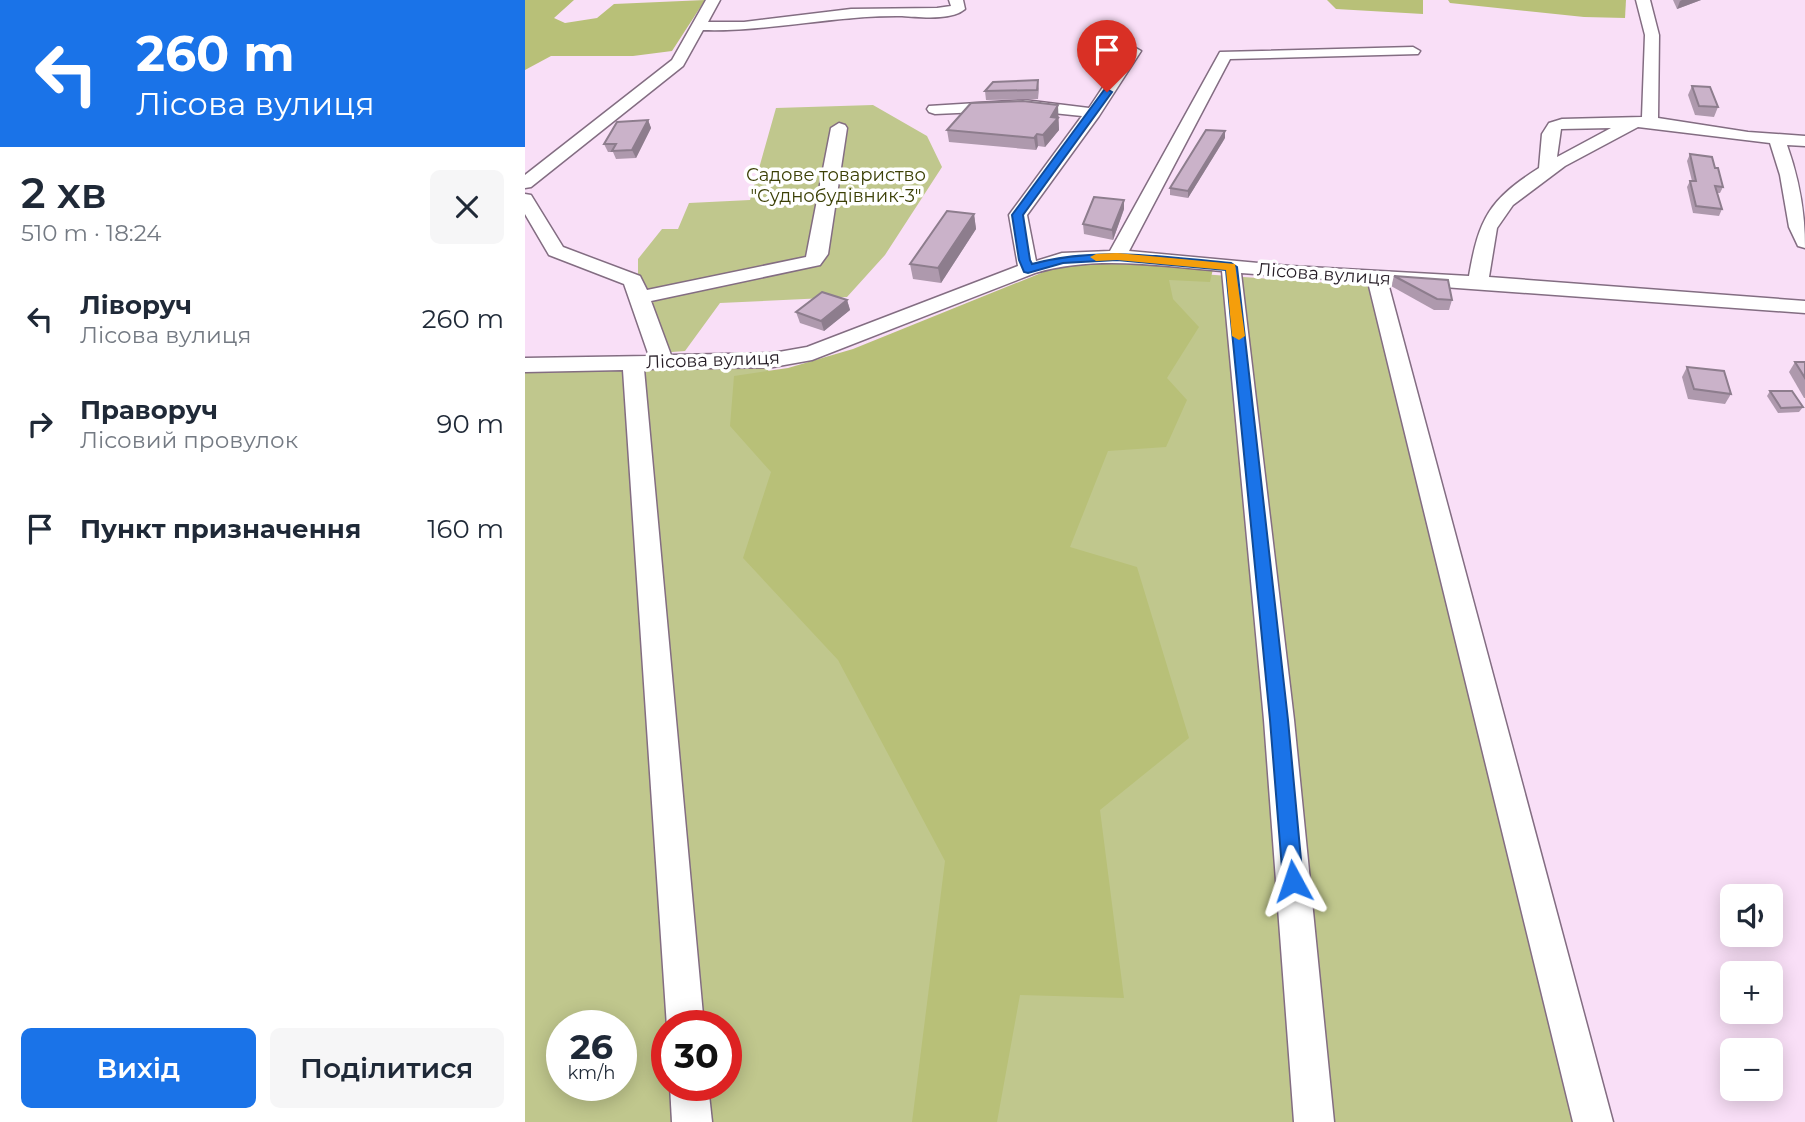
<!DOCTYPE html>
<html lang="uk">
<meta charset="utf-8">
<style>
:root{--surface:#fff;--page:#f6f6f7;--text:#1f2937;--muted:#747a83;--accent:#1a73e8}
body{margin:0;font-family:Montserrat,sans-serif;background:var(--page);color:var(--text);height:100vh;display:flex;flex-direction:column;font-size:26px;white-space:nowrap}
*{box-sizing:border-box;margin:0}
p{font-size:23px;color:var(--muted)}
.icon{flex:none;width:38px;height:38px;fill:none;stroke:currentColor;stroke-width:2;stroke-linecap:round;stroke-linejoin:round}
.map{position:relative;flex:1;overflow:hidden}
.drawer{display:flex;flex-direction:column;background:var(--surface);width:525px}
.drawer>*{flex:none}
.hud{background:#1a73e8;color:#fff;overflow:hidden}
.fabs{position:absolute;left:1195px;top:884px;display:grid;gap:14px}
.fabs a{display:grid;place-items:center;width:63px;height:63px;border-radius:10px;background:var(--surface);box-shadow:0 4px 18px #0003;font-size:35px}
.speed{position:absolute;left:21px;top:1010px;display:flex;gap:14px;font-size:35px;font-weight:700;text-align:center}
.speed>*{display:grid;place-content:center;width:91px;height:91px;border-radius:50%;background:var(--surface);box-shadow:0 4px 18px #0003;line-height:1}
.speed small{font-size:18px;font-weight:400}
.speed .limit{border:10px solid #d22;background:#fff;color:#111}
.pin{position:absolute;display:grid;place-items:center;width:60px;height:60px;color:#fff;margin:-72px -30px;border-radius:50% 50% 50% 0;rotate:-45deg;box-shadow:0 0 7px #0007}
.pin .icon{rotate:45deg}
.me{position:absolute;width:77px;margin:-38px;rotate:355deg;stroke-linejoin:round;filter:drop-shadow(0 0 5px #0008)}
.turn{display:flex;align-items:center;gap:24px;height:147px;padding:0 21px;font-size:32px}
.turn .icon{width:91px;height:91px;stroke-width:2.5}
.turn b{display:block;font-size:49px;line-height:60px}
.round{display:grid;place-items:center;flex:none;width:74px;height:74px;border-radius:10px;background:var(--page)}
.headline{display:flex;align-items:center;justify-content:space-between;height:119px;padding:0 21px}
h1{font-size:42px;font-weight:600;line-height:52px}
.action{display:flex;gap:14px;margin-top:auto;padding:14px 21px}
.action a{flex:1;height:80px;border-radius:10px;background:var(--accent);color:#fff;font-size:28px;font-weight:600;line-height:80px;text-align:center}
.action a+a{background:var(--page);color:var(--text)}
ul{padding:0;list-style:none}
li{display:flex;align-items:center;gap:21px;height:105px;padding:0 21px}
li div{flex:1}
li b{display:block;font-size:26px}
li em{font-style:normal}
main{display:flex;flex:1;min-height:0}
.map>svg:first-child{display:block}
.green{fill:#c0c78d;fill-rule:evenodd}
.forest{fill:#b8c078}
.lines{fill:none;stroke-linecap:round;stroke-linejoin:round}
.minor-casing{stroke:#836d82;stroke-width:3}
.minor{fill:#fff;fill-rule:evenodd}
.wall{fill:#ae99ad}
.shaded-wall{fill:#8d7d8d}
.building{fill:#cab2c9;stroke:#8d7d8d;stroke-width:2}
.route{fill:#1a73e8;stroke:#114b97;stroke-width:2}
.slow{fill:#f59e0b}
.labels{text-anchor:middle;stroke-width:7;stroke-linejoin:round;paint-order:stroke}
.far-park-label{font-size:18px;fill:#3c4006;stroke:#fff}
.far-street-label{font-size:18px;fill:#261d26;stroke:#fff}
</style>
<main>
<section class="drawer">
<div class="hud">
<div class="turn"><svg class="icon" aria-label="left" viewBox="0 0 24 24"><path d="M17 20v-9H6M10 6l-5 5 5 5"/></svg><div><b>260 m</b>Лісова вулиця</div></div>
</div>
<div class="headline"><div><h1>2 хв</h1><p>510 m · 18:24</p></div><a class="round"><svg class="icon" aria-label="close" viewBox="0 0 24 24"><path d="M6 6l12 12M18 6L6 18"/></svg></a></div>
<ul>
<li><svg class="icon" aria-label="left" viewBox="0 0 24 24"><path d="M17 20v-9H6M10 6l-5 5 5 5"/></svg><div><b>Ліворуч</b><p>Лісова вулиця</p></div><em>260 m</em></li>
<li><svg class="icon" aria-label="right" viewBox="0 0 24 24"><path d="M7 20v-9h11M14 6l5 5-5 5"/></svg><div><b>Праворуч</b><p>Лісовий провулок</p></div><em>90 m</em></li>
<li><svg class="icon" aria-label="arrive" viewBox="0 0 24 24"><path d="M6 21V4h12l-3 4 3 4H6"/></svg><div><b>Пункт призначення</b></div><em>160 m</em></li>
</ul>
<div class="action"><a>Вихід</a><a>Поділитися</a></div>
</section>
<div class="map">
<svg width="1280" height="1122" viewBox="0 0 1280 1122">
<rect width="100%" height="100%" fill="#f9dff7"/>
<!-- green -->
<g class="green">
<polygon points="348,105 402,136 417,167 360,255 322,297 195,303 160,351 134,353 113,298 113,259 137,229 153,229 164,203 225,200 251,108"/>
<path d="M590,268L847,286L1066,1122H0V373L242,367L405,814ZM37,1026H96V1085H37ZM142,1026H201V1085H142Z"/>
</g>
<!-- forest -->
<g class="forest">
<polygon points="0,0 49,0 29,18 40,23 72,18 89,4 180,0 147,51 108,56 26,56 0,70"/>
<polygon points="802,0 898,0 898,14 811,9"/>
<polygon points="923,0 1101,0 1100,18 1059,17 925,3"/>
<polygon points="588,260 688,269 685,282 644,280 648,299 674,327 642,378 662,400 641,447 583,451 545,547 612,567 664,738 575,810 599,998 495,995 472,1122 387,1122 420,861 313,660 218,558 246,472 205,426 209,376 263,368 328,349 526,269"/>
</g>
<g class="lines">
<!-- minor casing -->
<g class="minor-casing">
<g id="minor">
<path d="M181,0H195L183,22H219L326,9L412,8L426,6L424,0H438L440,9C426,21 394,17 377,16C310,15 245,32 178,30L158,66L6,187L0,188V175L147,60Z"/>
<path d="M1111,0H1125L1134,35L1133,118L1223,132L1280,136V146L1262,145C1274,179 1280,211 1280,248L1273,246L1264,227L1255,175L1245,143L1113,127L1040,166L988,205L972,228L964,277L1280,301V313L863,283L1088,1122H1048L843,282L716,273L769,720L809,1122H769L739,720L697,271C634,266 571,255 510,273L287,360L248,367L119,369L179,1026L142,1027L98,370L0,372V358L124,356L99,284L24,255L0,214V194L6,195L38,247L115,276L122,290L281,257L306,128L314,123L320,125L322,128L303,254L295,265L126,301L146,355L248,353L282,347L493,266L484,215L557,116L499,110L410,114L404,112L402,109L404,106L499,100L564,108L604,48L609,47L616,51L574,116L502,215L511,261L537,253L585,251L695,52L888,47L895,51L893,54L705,59L604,251L765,266L944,276C954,218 964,200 1014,168L1017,134L1024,123L1037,119L1117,117L1120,35ZM1086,128L1032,157L1036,129Z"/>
<polygon points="145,1085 183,1085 187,1122 147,1122"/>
</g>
</g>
<!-- minor -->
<use href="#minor" class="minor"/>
</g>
<!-- wall -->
<g class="wall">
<polygon points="1148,0 1176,0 1152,9"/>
<polygon points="513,80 514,89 513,99 461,100 460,91"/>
<polygon points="1167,86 1193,107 1189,117 1170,115 1163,95"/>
<polygon points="534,116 533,118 534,130 520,147 513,146 511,150 424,142 422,130"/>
<polygon points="123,120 126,128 111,158 91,159 88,152 83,152 79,144"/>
<polygon points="700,138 663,198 645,195 645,188"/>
<polygon points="1165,154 1190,168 1198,187 1195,193 1192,193 1197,209 1194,216 1168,213 1162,187 1165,181 1167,181 1162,161"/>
<polygon points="599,209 588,240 559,234 558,224"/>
<polygon points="449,214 451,229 416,283 388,279 385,264"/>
<polygon points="869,276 927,300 924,310 909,310 866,286"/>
<polygon points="322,300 325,310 299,331 275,323 271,312"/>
<polygon points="1270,362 1280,362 1280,398 1279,398 1264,372"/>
<polygon points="1162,367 1206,394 1200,404 1163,399 1157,377"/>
<polygon points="1245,391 1278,407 1274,412 1253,413 1242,396"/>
</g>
<!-- shaded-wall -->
<g class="shaded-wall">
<polygon points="1157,0 1176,0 1152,9 1155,1"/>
<polygon points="533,105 534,130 520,147 518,135 526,117"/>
<polygon points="123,120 126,128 111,158 107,150"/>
<polygon points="700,131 700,138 663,198 663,191"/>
<polygon points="512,134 513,146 511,150 509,138"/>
<polygon points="599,200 599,209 588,240 587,230"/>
<polygon points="449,214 451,229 416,283 413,268"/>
<polygon points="322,300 325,310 299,331 296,321"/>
</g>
<!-- building -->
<g class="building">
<polygon points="513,80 512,90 460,91 468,82"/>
<polygon points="1167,86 1185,87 1193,107 1174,106"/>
<polygon points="498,101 533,105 526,117 533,118 518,135 512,134 509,138 422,130 446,103"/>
<polygon points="123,120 107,150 87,151 91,144 79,144 92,122"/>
<polygon points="681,130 700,131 663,191 645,188"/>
<polygon points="1165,154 1187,157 1190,168 1193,168 1198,187 1190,186 1197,209 1171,206 1165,181 1171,181"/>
<polygon points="569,197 599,200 587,230 558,224"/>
<polygon points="422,211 449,214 413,268 385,264"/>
<polygon points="869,276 923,280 927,300 912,299"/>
<polygon points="297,292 322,300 296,321 271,312"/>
<polygon points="1270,362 1280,362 1280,378"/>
<polygon points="1162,367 1199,371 1206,394 1169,389"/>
<polygon points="1245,391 1267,391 1278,407 1256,408"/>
</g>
<!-- route -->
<path class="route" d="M582,89L587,92L498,215L505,260L507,264C573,246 639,257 706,263L712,267L763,720L778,881L775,888L768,891L761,888L758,881L745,720L701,270L592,260L538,263L503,273L499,272L494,260L487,215L579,90Z"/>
<!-- slow -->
<polygon class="slow" points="592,253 710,264 720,336 714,340 707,336 701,270 592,260 571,261 565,257 571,254"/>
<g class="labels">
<!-- far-park labels -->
<g class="far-park-label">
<text x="311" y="181">Садове товариство<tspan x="311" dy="21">"Суднобудівник-3"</tspan></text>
</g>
<!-- far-street labels -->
<g class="far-street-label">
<text transform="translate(799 274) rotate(4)" y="6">Лісова вулиця</text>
<text transform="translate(188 360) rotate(-2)" y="6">Лісова вулиця</text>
</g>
</g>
</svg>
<div class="fabs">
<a><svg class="icon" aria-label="sound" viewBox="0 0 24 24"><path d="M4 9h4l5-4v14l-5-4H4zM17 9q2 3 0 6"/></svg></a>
<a>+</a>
<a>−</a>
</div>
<div class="speed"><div>26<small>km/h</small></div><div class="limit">30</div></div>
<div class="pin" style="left:582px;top:92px;background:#d93025"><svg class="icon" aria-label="arrive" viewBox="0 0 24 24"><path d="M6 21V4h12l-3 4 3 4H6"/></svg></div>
<svg class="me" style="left:768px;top:881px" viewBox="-20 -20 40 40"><path d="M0-17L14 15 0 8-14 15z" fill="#1a73e8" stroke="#fff" stroke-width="4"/></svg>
</div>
</main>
